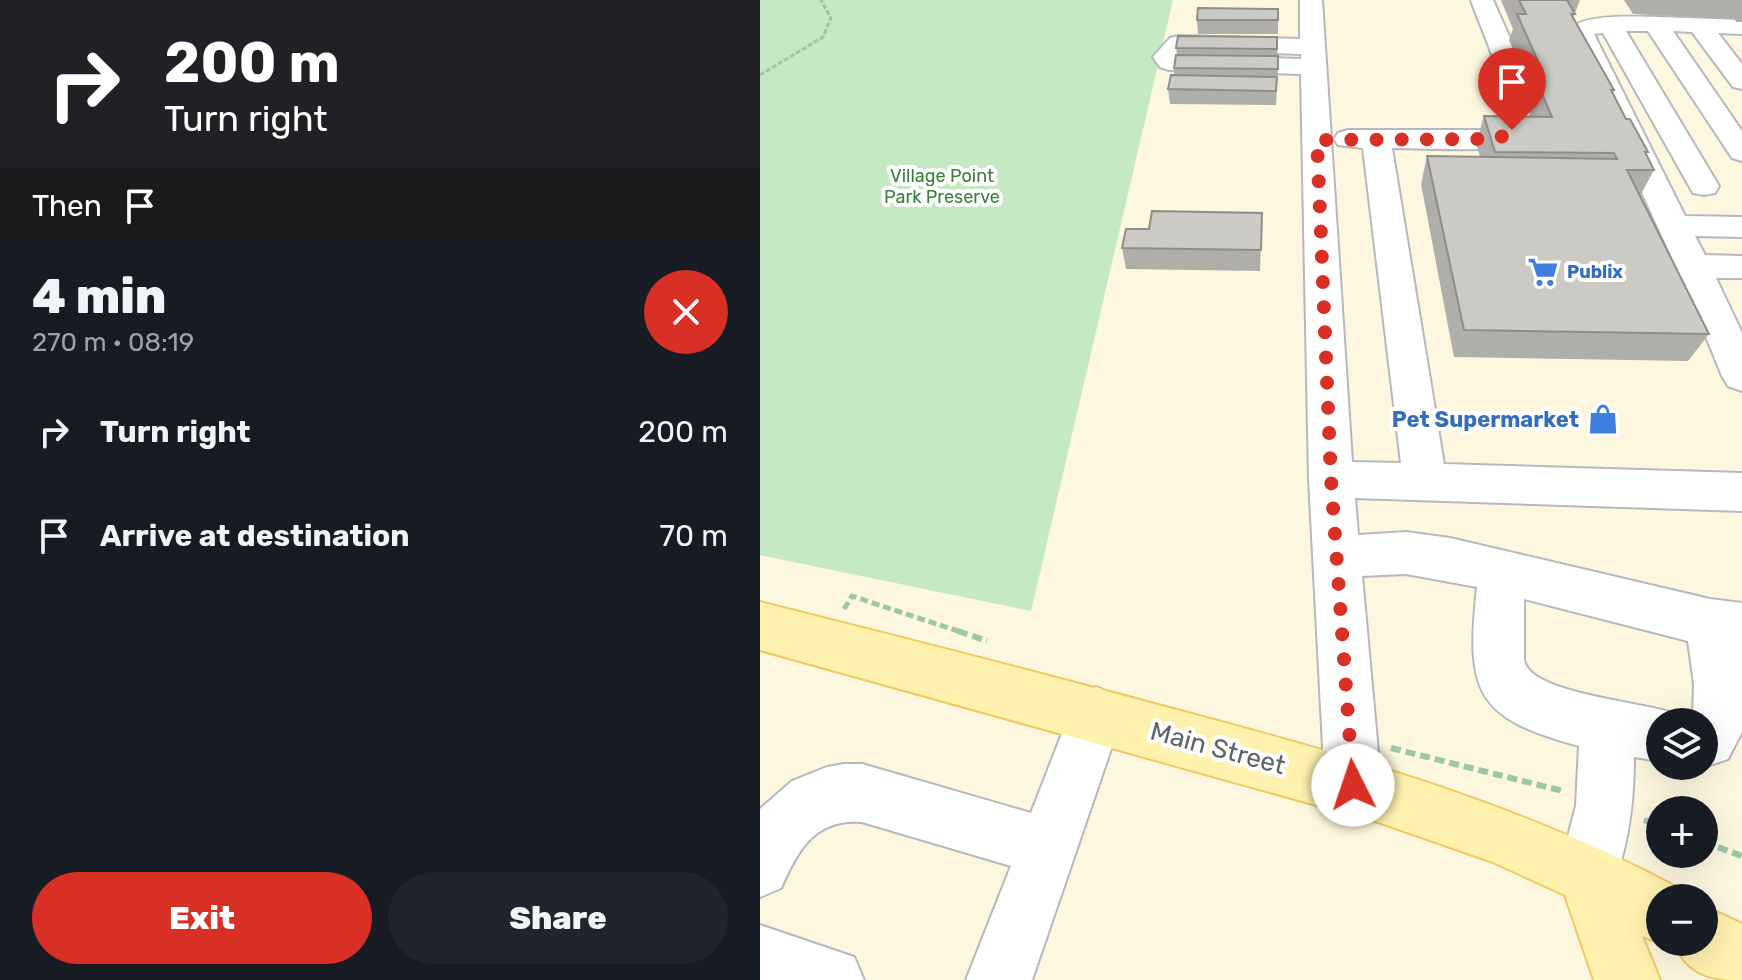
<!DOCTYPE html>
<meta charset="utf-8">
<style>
:root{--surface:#171b24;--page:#20242c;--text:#f1f3f6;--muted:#9ea1a6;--accent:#d93025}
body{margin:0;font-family:Rubik,sans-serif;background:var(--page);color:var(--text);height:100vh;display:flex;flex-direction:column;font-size:30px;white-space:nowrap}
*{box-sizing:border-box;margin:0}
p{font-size:26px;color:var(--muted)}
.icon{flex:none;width:44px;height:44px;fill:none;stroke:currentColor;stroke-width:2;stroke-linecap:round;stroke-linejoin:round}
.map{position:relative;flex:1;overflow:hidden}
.sheet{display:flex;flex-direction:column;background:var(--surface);width:760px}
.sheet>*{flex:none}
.banner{background:#202124;color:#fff;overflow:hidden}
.fabs{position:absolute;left:886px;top:708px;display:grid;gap:16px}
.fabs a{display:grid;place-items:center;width:72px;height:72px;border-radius:50%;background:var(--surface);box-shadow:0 8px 32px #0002;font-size:40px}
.pin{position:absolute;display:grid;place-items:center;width:68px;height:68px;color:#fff;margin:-82px -34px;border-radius:50% 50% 50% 0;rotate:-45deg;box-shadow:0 0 8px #0007}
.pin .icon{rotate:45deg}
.me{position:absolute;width:88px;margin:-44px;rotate:356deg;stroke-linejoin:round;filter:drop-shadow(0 0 6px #0008)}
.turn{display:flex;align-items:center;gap:28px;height:168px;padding:0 32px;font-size:36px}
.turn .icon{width:104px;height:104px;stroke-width:2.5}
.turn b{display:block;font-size:56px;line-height:68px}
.then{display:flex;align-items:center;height:76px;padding:0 32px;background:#0003;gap:16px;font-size:30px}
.round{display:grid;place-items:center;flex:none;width:84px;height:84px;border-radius:42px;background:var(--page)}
.overview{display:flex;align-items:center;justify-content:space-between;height:136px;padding:0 32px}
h1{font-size:48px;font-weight:800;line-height:60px}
.button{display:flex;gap:16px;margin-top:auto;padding:16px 32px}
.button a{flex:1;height:92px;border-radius:48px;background:var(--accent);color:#fff;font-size:32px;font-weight:800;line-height:92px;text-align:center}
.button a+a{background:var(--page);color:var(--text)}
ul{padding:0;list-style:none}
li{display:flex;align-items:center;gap:24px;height:104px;padding:0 32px}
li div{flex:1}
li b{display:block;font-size:30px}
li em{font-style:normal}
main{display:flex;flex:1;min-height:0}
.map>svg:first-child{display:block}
.commercial{fill:#fef7e0;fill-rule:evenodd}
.green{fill:#c5e8c5}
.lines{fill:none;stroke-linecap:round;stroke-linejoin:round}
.minor-casing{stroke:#b5b8bc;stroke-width:4}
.major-casing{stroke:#f2c960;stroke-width:4}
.path-far2{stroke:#9cc7a9;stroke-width:3;stroke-dasharray:5 2;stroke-linecap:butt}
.path-far1{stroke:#9cc7a9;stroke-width:5;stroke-dasharray:8 4;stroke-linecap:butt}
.path{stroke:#9cc7a9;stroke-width:6;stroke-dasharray:10 5;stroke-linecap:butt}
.minor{fill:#fff;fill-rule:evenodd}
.major{fill:#fff2af;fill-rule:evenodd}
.wall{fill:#afaea9}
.building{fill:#cccac5;stroke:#8f8d8a;stroke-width:2}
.route{stroke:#d93025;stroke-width:14;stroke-dasharray:0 25.2}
.labels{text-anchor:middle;stroke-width:8;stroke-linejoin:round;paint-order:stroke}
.far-park-label{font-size:18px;fill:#348238;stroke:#fff}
.far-shop-label{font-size:18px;font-weight:bold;fill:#366cbe;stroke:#fff;text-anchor:start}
.shop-label{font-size:22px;font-weight:bold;fill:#366cbe;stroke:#fff;text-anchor:end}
.near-street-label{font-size:26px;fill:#5f6368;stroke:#fff}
</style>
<main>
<section class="sheet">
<div class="banner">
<div class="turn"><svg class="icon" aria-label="right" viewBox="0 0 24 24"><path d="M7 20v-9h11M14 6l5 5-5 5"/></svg><div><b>200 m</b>Turn right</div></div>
<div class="then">Then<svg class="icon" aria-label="arrive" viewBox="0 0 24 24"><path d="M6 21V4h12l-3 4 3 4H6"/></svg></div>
</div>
<div class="overview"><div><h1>4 min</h1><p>270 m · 08:19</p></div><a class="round" style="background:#d93025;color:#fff"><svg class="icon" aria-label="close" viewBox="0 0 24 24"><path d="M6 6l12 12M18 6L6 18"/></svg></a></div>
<ul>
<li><svg class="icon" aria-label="right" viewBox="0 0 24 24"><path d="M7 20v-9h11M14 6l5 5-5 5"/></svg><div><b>Turn right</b></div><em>200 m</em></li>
<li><svg class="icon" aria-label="arrive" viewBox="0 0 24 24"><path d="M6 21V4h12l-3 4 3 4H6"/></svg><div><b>Arrive at destination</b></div><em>70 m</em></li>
</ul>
<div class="button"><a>Exit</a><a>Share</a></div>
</section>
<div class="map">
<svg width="982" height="980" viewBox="0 0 982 980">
<rect width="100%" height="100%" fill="#f1efe8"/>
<!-- commercial -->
<path class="commercial" d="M413,0H982V980H0V555L271,611ZM900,722H944V766H900ZM900,810H944V854H900ZM900,898H944V942H900Z"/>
<!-- green -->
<polygon class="green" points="0,0 413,0 271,611 0,555"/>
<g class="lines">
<!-- minor casing -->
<g class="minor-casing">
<g id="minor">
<path d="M540,0H562L592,462L641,463L603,148L578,145L574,139L578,133L588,130H732C737,126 743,124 744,117C749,86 721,30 711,0H733C747,34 806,141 737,148C703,151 666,148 632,148L684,464L982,473V511L595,498L598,535L646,532L690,538L950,599L982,603V732L968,759L944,767L941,766H944V722H924L933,715L934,684L928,641L764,599V660C770,695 889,702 919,715L922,722H900V761L874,757C874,805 868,851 849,895L828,904L807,895L798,874L816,806L819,746C714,718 706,691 717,587L646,574L602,576L621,785L613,805L593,813L573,805L565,785L549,479L541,74L409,70L400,67L393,57L410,38L419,36L540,39ZM426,50L541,54V59L422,55Z"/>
<path d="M897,17L982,20V34L958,33L982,64V89L973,87L932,32L913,31L982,131V161L972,158L888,31H866L959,186L955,193L944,195L933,193L929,186L843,33L834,34L925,216L982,217V237L935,236L945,255L982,256V278H956L982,333V391L968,386L962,376L928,293L808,31C821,13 876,17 897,17Z"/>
<path d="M336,687L355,695L363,714L272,980H206L251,866L102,822C55,819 39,848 21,888L0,897V809L32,781L67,767L84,764H102L271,813L317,695Z"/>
<polygon points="0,925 94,957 104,980 0,980"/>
</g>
</g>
<!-- major casing -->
<g class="major-casing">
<g id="major">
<path d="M0,602C143,638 286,674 428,713C600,759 763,805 922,890L925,898H900V942H903L900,943L882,936L900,980H834L805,895L733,862L621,823L0,650Z"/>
<path d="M944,906L982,924V980C949,980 927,974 914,942H944Z"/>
</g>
</g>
<!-- path-far2 -->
<polyline class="path-far2" points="0,75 63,37 71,18 61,0"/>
<!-- path-far1 -->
<polyline class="path-far1" points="84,609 92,596 204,633"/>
<!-- path -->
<g class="path">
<polyline points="198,631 227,641"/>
<polyline points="631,748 803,791"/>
<polyline points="884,820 900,826"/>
<polyline points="944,842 982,856"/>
</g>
<!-- minor -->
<use href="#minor" class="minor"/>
<!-- major -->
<use href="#major" class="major"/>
</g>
<!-- wall -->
<g class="wall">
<polygon points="741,0 820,0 813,18 854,90 853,93 866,119 888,152 886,155 894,170 880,196 949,334 928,361 694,357 661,184 667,156 720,157 716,144 724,116 771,117 760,88 764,76 749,40 753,29"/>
<polygon points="864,0 982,0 982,22 977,22 974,19 873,14"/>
<polygon points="518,9 518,34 438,34 437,20"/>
<polygon points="517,37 518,69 516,105 410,104 408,89 414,75 414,68 417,55 416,48"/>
<polygon points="502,213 500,271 366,269 362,248 389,229"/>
</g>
<!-- building -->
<g class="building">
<polygon points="759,0 807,0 815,14 811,14 854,90 851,90 866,119 870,119 888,152 885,152 894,170 867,170 949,334 704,330 667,156 857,159 854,153 735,152 724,116 792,117 768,61 778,61 757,14 766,14"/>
<polygon points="438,8 518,9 518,20 437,20"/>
<polygon points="418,36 517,37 517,49 416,48"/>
<polygon points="416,55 518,56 518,69 414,68"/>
<polygon points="411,75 517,77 516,91 408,89"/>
<polygon points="392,211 502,213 501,250 362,248 366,229 389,229"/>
</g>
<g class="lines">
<!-- route -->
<polyline class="route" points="593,785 571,479 557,140 738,139 752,130"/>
</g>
<!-- icons -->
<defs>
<g id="supermarket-bare" transform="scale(2.4)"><path d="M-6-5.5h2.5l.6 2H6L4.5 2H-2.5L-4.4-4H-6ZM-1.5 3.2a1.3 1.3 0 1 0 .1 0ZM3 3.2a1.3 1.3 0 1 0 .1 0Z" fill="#3f7fe0" stroke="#fff" stroke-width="2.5" paint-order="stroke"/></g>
<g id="shop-bare" transform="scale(2.4)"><path d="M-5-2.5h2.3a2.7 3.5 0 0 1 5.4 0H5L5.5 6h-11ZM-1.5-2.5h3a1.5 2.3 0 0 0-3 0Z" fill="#3f7fe0" stroke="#fff" stroke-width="2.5" paint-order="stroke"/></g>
</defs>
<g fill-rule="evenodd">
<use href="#supermarket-bare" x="783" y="272"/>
<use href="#shop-bare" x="843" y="419"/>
</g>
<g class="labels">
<!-- far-park labels -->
<g class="far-park-label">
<text x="182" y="182">Village Point<tspan x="182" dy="21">Park Preserve</tspan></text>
</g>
<!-- far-shop labels -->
<g class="far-shop-label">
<text x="807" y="278">Publix</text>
</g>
<!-- shop labels -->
<g class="shop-label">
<text x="819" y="427">Pet Supermarket</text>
</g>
<!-- near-street labels -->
<g class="near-street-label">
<text transform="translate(458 748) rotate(15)" y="9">Main Street</text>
</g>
</g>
</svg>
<div class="fabs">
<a><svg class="icon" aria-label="layers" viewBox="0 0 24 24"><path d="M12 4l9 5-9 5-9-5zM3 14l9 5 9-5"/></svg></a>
<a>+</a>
<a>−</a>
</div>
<div class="pin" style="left:752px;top:130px;background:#d93025"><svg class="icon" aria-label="arrive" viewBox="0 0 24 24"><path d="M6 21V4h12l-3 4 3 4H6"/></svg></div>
<svg class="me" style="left:593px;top:785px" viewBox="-20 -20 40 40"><circle r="19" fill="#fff"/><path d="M0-13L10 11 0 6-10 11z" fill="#d93025"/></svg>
</div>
</main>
